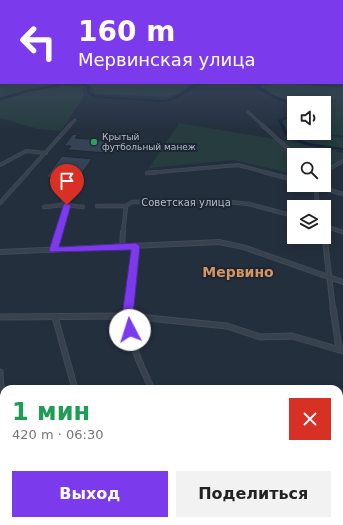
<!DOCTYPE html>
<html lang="ru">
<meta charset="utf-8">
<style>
:root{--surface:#fff;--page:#f2f2f2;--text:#222;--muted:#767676;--accent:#7c3aed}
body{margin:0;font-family:"DejaVu Sans",sans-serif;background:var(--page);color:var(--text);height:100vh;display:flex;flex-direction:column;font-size:15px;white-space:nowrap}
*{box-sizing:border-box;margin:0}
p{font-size:13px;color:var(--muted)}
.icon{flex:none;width:22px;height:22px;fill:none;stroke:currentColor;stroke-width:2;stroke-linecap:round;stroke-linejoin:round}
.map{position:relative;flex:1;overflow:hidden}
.sheet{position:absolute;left:0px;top:385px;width:343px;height:140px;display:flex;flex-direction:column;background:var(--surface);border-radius:12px 12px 0 0;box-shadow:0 2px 10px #0003}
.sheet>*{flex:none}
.top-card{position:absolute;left:0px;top:0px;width:343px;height:84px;box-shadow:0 2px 10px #0003;background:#7c3aed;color:#fff;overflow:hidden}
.buttons{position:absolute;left:287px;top:96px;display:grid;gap:8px}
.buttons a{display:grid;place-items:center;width:44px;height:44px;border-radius:0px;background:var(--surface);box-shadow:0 2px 10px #0003;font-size:20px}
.pin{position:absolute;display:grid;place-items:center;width:34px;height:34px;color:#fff;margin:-41px -17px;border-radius:50% 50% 50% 0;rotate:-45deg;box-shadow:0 0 4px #0007}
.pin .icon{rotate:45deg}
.me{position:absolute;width:44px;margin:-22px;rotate:355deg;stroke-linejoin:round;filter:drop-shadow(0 0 3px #0008)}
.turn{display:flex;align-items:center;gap:14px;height:84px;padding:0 12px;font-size:18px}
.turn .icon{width:52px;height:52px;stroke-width:2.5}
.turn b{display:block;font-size:28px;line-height:34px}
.round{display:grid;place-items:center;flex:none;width:42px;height:42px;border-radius:0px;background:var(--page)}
.overview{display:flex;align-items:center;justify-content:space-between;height:68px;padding:0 12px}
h1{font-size:24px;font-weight:800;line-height:30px;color:#1e9e55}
.cta{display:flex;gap:8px;margin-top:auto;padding:8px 12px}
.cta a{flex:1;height:46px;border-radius:0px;background:var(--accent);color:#fff;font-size:16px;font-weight:800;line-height:46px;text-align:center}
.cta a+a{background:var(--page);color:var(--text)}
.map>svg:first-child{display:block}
.green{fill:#263c3f}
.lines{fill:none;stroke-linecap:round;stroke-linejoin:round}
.stream{stroke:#17263c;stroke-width:1}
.river{fill:#17263c;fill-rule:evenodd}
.building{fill:#364354;stroke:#1f2835}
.minor-far5-casing{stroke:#414a57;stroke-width:3}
.minor-far4-casing{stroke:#414a57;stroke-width:4}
.minor-far3-casing{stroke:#414a57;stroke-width:4.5}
.minor-far2-casing{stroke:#414a57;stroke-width:6}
.minor-far1-casing{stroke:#414a57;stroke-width:7}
.minor-casing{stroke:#414a57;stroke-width:8}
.tertiary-casing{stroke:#414a57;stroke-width:2}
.primary-casing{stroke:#414a57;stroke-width:2}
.minor-far5{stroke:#38414e;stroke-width:2}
.minor-far4{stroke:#38414e;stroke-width:2.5}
.minor-far3{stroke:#38414e;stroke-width:3}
.minor-far2{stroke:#38414e;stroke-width:4}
.minor-far1{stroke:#38414e;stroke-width:5}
.minor{stroke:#38414e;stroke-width:6}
.tertiary{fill:#38414e;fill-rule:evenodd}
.primary{fill:#56606e;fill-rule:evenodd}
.route{fill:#7c3aed;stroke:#51269a}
.leisure-dot{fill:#2e9e5b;stroke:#1d2633;stroke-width:1.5}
.labels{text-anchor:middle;stroke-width:4;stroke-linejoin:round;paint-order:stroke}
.far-poi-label{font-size:9px;fill:#b4bcc9;stroke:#1d2633;text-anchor:start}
.street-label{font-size:10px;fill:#b4bcc9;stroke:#1d2633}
.district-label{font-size:14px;font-weight:bold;fill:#d59563;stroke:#1d2633}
</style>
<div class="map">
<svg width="343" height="525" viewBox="0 0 343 525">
<rect width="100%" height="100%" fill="#242f3e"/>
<!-- green -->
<g class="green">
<polygon points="0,67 1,83 62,83 24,90 0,98"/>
<polygon points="86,83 194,83 177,94 166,97 95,94 93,88"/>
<path d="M274,83L343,87V91L325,92L343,91V136L318,133H324V106L336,101L330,98L334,101C306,108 283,101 258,87Z"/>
<polygon points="66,86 82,88 84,96 61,131 38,129 0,118 0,101 29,92"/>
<polygon points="294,115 294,133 315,133 343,138 343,151 307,144 286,134 280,120"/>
<polygon points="179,123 292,142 343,153 343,160 324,171 324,155 294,155 294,174 234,160 149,168"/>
</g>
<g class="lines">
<!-- stream -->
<polyline class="stream" points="0,86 3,83"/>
<!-- river -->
<g class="river">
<polygon points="65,83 72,83 31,91 0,100 0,98 31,89"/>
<path d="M79,83H83L90,87V93L96,96L164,100C179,98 189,83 204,83L194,88L176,99L164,102L95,98L87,94V88Z"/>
<polygon points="241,83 256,85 271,83 259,86 275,96 295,103 294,105 273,98 255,87"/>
<polygon points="300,83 343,85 343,87 315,86"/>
<polygon points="294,114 294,116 282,121 288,133 308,143 343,148 343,150 305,145 285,135 278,120"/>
</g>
</g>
<!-- building -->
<g class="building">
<polygon points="73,134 78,135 75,138 114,141 107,153 68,150 71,146 64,146"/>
<polygon points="62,156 92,159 77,180 46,177"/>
</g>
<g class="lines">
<!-- minor-far5 casing -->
<g class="minor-far5-casing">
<g id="minor-far5">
<polyline points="248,112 262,125"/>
<polyline points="70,125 75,120"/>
</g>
</g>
<!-- minor-far4 casing -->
<g class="minor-far4-casing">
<g id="minor-far4">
<polyline points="261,124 295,155"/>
<polyline points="0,165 26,151 46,153"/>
<polyline points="324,172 343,161"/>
<polyline points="27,173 71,124"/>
<polyline points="147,173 238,165 268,173"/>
</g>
</g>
<!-- minor-far3 casing -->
<g class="minor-far3-casing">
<g id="minor-far3">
<polyline points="264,172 294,180"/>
<polyline points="147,173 158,172"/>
<polyline points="324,184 329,190 343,194"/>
<polyline points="316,185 317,207"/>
<polyline points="0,203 28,172"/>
<polyline points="66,205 83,207"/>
<polyline points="97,206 126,206"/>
<polyline points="44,207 63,205 65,196"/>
<polyline points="324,226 343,232"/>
<polyline points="324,228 324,233"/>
<polyline points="58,233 67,205"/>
<polyline points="123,233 126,206 132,202 220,201 249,204 294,216"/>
</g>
</g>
<!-- minor-far2 casing -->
<g class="minor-far2-casing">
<g id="minor-far2">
<polyline points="324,232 333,309"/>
<polyline points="122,247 123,232"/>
<polyline points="53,250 59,232"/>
<polyline points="129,309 136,246"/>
</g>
</g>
<!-- minor-far1 casing -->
<g class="minor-far1-casing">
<g id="minor-far1">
<path d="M129,308C126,338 140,363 152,389"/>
<polyline points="333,308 339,349"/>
<polyline points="0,317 128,316 227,326 260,337 292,336 343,351"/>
<polyline points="55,317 75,389"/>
<polyline points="0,372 2,405"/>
</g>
</g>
<!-- minor casing -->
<g class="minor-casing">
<g id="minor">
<polyline points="2,404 4,425"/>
<polyline points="13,521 13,525"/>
<polyline points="112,521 113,525"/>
<polyline points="267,525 268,521"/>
</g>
</g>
<!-- tertiary casing -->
<g class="tertiary-casing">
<polygon id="tertiary" points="219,240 246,246 343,280 343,284 243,249 219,244 0,254 0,250"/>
</g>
<!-- primary casing -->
<g class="primary-casing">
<rect id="primary" x="342" y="57" width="1" height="2"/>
</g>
<!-- minor-far5 -->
<use href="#minor-far5" class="minor-far5"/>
<!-- minor-far4 -->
<use href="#minor-far4" class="minor-far4"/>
<!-- minor-far3 -->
<use href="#minor-far3" class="minor-far3"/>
<!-- minor-far2 -->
<use href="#minor-far2" class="minor-far2"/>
<!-- minor-far1 -->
<use href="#minor-far1" class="minor-far1"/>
<!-- minor -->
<use href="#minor" class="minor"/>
<!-- tertiary -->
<use href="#tertiary" class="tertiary"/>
<!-- primary -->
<use href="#primary" class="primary"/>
</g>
<!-- sky -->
<linearGradient id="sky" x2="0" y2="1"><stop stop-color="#141a22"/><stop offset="0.44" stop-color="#3f4d63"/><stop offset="1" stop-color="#3f4d63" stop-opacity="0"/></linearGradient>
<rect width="343" height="130" fill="url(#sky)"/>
<!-- route -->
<polygon class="route" points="64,203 71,205 59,247 136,243 140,246 133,316 135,330 134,334 130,336 126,334 122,316 131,250 50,252 49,250"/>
<!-- markers -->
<circle class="leisure-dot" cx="94" cy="142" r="4"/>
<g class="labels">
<!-- far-poi labels -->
<g class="far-poi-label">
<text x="102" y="140">Крытый<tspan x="102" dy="10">футбольный манеж</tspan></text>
</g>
<!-- street labels -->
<g class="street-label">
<text x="186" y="206">Советская улица</text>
</g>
<!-- district labels -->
<g class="district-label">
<text x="238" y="277">Мервино</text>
</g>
</g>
</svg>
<div class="buttons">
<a><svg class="icon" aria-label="sound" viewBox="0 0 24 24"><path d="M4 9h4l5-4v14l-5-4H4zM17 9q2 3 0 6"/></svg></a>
<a><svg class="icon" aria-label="search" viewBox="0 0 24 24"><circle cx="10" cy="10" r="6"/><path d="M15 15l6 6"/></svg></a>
<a><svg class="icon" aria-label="layers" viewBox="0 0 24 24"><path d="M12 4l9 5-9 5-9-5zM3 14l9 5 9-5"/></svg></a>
</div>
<div class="pin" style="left:67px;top:205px;background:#d93025"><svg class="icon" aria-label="arrive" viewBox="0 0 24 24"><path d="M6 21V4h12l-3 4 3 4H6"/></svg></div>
<svg class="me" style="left:130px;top:330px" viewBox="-20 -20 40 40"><circle r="19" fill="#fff"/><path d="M0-13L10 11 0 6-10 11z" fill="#7c3aed"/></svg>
<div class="top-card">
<div class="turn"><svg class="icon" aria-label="left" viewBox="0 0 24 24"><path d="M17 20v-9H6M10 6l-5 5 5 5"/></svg><div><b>160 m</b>Мервинская улица</div></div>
</div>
<section class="sheet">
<div class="overview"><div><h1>1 мин</h1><p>420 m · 06:30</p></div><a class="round" style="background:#d93025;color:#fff"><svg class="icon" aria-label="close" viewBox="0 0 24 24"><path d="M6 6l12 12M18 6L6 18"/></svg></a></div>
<div class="cta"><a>Выход</a><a>Поделиться</a></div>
</section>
</div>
